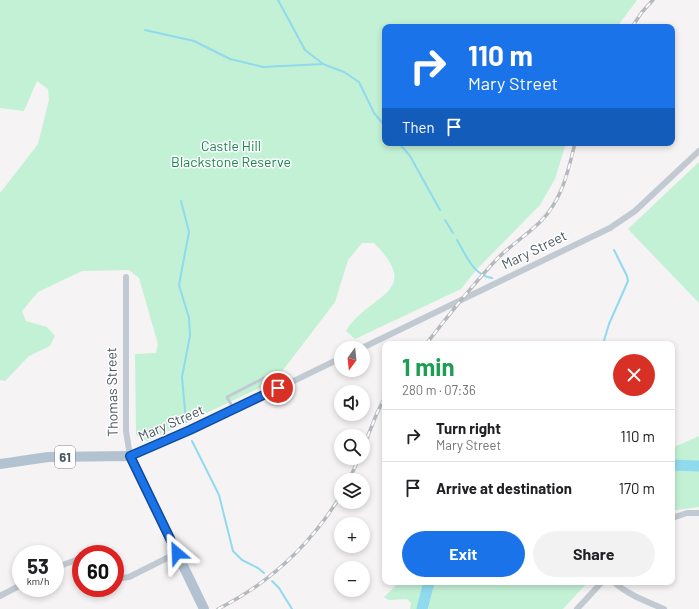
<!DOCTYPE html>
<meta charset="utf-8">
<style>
:root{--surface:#fff;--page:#f2f2f2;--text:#202124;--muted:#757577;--line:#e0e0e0;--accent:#1a73e8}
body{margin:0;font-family:Barlow,sans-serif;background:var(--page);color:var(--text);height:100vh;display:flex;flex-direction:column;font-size:15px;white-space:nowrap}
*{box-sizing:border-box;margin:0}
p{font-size:13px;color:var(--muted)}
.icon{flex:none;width:22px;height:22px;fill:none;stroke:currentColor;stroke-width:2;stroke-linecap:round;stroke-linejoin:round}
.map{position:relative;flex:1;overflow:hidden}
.panel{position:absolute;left:382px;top:341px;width:293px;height:244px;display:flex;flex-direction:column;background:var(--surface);border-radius:8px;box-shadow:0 2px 6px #0003}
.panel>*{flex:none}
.hud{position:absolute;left:382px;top:24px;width:293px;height:122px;border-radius:8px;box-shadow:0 2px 6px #0003;background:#1a73e8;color:#fff;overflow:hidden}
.needle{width:26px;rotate:195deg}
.tools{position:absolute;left:334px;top:341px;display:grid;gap:8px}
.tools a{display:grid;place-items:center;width:36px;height:36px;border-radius:50%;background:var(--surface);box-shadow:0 2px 6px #0003;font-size:20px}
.speed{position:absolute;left:12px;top:545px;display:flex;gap:8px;font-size:20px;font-weight:700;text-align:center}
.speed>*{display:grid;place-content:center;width:52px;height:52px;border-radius:50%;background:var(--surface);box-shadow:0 2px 6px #0003;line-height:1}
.speed small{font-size:10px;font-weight:400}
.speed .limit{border:6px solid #d22;background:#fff;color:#111}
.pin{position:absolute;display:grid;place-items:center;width:34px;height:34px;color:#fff;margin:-17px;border:2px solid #fff;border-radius:50%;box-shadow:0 1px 4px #0007}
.me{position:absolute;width:44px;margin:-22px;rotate:334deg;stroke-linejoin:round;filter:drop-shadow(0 0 3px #0008)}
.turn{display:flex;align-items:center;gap:14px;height:84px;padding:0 20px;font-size:18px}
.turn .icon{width:52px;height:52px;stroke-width:2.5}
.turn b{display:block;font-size:28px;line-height:34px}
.then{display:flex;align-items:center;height:38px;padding:0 20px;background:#0003;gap:8px;font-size:15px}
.round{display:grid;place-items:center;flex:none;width:42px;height:42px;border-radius:21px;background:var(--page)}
.headline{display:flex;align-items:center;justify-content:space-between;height:68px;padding:0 20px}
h1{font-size:24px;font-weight:700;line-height:30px;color:#1e9e55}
.button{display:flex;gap:8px;margin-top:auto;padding:8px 20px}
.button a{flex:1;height:46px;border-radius:24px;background:var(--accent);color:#fff;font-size:16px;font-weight:700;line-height:46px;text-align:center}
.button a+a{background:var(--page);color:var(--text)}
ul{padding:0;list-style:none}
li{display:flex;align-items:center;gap:12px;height:52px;padding:0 20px;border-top:1px solid var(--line)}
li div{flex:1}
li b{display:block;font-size:15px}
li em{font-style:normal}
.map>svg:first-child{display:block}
.green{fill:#c3f1d5}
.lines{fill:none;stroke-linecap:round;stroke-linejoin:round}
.stream{stroke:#90daee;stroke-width:2}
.river{stroke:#90daee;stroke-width:11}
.lane{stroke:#c1cad2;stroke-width:3}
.street{stroke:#c1cad2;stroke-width:6}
.primary{stroke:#b3c2d1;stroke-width:10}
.rail-casing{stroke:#b5b8bd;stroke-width:3.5}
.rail{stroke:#fff;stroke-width:2;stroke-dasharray:6;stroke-linecap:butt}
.route-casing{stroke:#114b97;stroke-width:10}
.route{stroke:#1a73e8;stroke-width:7}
.labels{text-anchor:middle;stroke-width:3;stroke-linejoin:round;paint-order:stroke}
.shield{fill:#fff;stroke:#808990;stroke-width:1}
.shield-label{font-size:13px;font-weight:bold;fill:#4a5661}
.park-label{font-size:14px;fill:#17864f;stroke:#fff}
.street-label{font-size:14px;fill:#4a5661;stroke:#fff}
</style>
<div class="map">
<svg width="699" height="609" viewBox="0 0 699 609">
<rect width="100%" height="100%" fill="#f5f3f3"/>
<!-- green -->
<g class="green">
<path d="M0,0H637L617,27H385V143H566L555,179L540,205L477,269L461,289L355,339L346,331C367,294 425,294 374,243H362L348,260L335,302L280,374L274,376L276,380L147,441L136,435L135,354L156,353L158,344L139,278L129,270L82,271L38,292L22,311L26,321L47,327L55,336L50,346L29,356L5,381L0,380V193L38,144L49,100L48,89L37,81L24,111L0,108Z"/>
<polygon points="699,162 699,303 628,229"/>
<polygon points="699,436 699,507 676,510 672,512 672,448"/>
<polygon points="400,582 588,582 563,609 410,609 411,603 407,599 389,600 384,597"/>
</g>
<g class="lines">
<!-- stream -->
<g class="stream">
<polyline points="278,0 305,50 323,64 344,72 359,82 374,113 385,126"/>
<polyline points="145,30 194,41 230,59 263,67 323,64"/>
<polyline points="399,143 410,156 440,210"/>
<polyline points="181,201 189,232 179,285 189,318 190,336 182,377 186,422"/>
<polyline points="445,220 453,233"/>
<path d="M457,240C466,255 473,275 492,278"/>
<polyline points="603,344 609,324 628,281 627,276 614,250"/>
<polyline points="192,441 219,495 233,551 242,560 258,568 264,573"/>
<polyline points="272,581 279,588 292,609"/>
</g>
<!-- river -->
<g class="river">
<polyline points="672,465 699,466"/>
<polyline points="422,609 429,582"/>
</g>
<!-- lane -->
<polyline class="lane" points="234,410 227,397 264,378 278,388"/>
<!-- street -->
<g class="street">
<polyline points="126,277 126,431 130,456 234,410 341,358"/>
<polyline points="362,348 610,228 635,211 699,151"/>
<polyline points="672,518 687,513 699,513"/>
<polyline points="55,568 81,558"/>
<polyline points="115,575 122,578 129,577 177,553"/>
<path d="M614,582C628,595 646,601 664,609"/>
<polyline points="0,596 21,585"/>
<polyline points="577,609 602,582"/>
</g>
<!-- primary -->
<polyline class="primary" points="0,464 48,457 130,456 204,609"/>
<!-- rail casing -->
<g class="rail-casing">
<g id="rail">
<polyline points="632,27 642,12 653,0"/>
<path d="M426,344C449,315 472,285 498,258C511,245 527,235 540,222C562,200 568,172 575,143"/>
<polyline points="363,448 377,413 385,397"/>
<polyline points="349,480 359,458"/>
<path d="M218,609C270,583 311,544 341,495"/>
</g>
</g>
<!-- rail -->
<use href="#rail" class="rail"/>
</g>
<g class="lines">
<!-- route casing -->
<g class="route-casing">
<polyline id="route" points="177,553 130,456 190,430 278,388"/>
</g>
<!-- route -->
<use href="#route" class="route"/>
</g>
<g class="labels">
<!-- shield labels -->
<rect class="shield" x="55" y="446" width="20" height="22" rx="3"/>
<g class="shield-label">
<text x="65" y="462">61</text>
</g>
<!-- park labels -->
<g class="park-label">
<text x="231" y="151">Castle Hill<tspan x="231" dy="16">Blackstone Reserve</tspan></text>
</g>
<!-- street labels -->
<g class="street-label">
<text transform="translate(534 250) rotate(-26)" y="5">Mary Street</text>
<text transform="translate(112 392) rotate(-91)" y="5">Thomas Street</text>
<text transform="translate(171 423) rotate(-24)" y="5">Mary Street</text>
</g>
</g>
</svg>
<div class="tools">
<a><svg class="needle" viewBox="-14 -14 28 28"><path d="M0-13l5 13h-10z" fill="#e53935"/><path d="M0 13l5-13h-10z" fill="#757577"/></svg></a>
<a><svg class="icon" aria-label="sound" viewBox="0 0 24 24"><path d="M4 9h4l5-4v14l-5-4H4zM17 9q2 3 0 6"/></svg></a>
<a><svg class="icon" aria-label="search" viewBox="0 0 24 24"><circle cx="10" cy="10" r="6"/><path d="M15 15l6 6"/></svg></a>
<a><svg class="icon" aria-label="layers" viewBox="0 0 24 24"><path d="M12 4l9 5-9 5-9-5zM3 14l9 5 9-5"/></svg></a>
<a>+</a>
<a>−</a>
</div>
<div class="speed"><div>53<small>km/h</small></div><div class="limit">60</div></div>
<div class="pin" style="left:278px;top:388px;background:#d93025"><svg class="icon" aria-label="arrive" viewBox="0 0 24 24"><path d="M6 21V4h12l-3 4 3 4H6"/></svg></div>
<svg class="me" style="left:177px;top:553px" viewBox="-20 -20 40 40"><path d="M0-17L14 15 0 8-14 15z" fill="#1a73e8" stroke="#fff" stroke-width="4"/></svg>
<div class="hud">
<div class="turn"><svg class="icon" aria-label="right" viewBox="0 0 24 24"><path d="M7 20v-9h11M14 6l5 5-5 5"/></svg><div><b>110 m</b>Mary Street</div></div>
<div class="then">Then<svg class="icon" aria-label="arrive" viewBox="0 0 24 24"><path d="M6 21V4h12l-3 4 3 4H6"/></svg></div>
</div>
<section class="panel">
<div class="headline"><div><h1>1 min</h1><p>280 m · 07:36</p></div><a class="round" style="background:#d93025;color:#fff"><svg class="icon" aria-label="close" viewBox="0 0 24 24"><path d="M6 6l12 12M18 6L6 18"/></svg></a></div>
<ul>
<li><svg class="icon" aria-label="right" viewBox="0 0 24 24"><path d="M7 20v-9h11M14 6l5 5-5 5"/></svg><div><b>Turn right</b><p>Mary Street</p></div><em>110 m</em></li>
<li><svg class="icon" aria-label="arrive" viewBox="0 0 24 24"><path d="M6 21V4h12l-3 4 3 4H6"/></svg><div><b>Arrive at destination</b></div><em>170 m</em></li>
</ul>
<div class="button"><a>Exit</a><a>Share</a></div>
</section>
</div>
